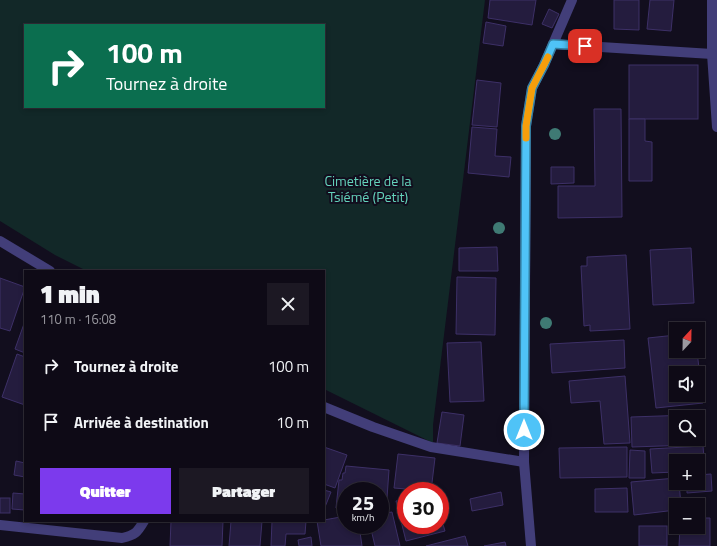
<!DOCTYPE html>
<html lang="fr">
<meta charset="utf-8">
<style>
:root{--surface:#0e0a16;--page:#1c1823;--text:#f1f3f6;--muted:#9b9aa1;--line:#2e2b35;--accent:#7c3aed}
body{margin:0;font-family:"Titillium Web",sans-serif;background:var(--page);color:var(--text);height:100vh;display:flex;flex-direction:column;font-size:15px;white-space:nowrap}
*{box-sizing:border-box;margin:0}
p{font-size:13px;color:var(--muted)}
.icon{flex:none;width:22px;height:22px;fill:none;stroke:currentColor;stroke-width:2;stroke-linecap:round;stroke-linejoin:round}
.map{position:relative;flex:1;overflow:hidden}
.side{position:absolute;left:24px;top:270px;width:301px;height:252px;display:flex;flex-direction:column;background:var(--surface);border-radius:0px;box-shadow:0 2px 6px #0003,0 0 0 1px var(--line)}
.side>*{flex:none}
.hud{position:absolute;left:24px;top:24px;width:301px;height:84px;border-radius:0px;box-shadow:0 2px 6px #0003,0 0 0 1px var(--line);background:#0b6e4f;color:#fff;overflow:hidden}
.needle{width:26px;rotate:22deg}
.controls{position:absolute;left:669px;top:322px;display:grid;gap:8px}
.controls a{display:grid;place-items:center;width:36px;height:36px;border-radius:0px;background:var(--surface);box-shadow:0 2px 6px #0003,0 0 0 1px var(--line);font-size:20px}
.speed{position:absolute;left:337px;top:482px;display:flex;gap:8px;font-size:20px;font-weight:700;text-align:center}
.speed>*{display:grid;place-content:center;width:52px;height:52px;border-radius:50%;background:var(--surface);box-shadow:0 2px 6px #0003,0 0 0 1px var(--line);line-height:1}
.speed small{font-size:10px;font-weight:400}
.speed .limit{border:6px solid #d22;background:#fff;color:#111}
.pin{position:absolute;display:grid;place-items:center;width:34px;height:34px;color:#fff;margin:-17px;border-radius:8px;box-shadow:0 2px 6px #0006}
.me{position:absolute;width:44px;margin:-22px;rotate:0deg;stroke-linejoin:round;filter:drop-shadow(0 0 3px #0008)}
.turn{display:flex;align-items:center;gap:14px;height:84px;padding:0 16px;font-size:18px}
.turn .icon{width:52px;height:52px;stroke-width:2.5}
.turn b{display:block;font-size:28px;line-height:34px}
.round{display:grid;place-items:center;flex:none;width:42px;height:42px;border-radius:0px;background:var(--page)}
.head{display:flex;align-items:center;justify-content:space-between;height:68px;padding:0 16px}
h1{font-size:24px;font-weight:800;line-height:30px}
.cta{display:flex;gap:8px;margin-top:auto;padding:8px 16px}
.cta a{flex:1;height:46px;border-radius:0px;background:var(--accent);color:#fff;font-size:16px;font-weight:800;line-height:46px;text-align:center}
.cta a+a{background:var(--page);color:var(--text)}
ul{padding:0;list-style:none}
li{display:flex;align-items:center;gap:12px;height:56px;padding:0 16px}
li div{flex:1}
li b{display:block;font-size:15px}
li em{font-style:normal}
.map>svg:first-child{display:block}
.green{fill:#122828;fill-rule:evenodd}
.building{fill:#241c3e;stroke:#3d3067;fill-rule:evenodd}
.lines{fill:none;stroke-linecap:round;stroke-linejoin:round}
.street{stroke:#423e79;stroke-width:10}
.tree{fill:#3f7a74}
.route-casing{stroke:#337fa1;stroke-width:10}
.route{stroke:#4fc3f7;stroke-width:7}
.slow{stroke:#f59e0b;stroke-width:7}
.labels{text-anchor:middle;stroke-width:4;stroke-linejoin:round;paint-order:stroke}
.park-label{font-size:14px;fill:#64d3bb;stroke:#120e1e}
</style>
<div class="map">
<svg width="717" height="546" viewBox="0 0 717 546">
<rect width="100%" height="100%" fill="#120e1e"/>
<!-- green -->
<path class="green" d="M0,0H485L433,425V443L324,389V271H87L55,255L0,221ZM25,25H324V107H25Z"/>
<!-- building -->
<g class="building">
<polygon points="490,0 536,0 532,25 488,18"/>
<polygon points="614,0 639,0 639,30 614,29"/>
<polygon points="650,0 674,0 671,31 647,29"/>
<polygon points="549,9 559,14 552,28 542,24"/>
<polygon points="486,22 506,26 503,46 483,43"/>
<rect x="629" y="65" width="69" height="54"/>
<polygon points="477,80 501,83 497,127 472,125"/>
<polygon points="594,109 621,109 622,217 558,218 558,186 595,186"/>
<polygon points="629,119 645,119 645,141 652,142 652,181 629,181"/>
<polygon points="472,127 497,129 495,156 511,157 509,177 468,173"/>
<polygon points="551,167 574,167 574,183 551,184"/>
<polygon points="497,247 498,271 459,271 459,248"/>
<polygon points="691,248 694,303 653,305 650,250"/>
<polygon points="626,255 630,329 590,331 590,325 584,326 581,266 587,266 587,257"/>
<polygon points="457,277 496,278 495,335 456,334"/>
<polygon points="0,278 25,287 10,331 0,328"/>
<polygon points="25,321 25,353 15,349"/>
<path d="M676,335V351H697L703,403L656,408L648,338ZM676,373H698V395H676Z"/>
<polygon points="624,340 625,368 552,373 550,344"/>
<polygon points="481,342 484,401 450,402 447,343"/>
<polygon points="17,354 25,357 25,405 2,397"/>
<polygon points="625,376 630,443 604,444 600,401 571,403 569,381"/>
<polygon points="442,412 464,415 460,446 437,443"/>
<polygon points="689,415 689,417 676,417 676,439 690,439 690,445 632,447 631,417"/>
<polygon points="703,446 705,470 698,471 698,461 676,461 676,472 652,473 650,449"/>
<polygon points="324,447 347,455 335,488 324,484"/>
<polygon points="627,447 627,477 560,478 559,448"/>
<polygon points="630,450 645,451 645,478 629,478"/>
<polygon points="398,454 435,458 431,491 394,488"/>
<polygon points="16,461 25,463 25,477 14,475"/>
<polygon points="346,466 389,470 386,512 380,512 380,491 346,491 346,509 336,508 339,480 342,480 343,473 345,473"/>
<polygon points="711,474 712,491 687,493 687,483 698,483 698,475"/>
<polygon points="676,478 676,483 679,483 681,505 676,505 676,510 634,515 631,482"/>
<polygon points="627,488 628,512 595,512 595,489"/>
<polygon points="324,490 331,492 325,507 324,507"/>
<polygon points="501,492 503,505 472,511 470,499"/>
<polygon points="13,493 25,494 25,510 12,509"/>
<rect x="0" y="498" width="10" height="15"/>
<polygon points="406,499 406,525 440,525 440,514 445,531 406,541 396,501"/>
<polygon points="392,512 400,546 375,546 370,525 380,525 380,514"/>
<polygon points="346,516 346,525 359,525 362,546 321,546 317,521 324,521 324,520"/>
<polygon points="698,518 710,518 710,546 679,546 680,527 698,527"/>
<polygon points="171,521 223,521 222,546 170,546"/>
<polygon points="231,521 262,521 260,546 229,546"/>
<polygon points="272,521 306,521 305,534 286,534 285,546 271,546"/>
<rect x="639" y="526" width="28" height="20"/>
<polygon points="465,536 468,546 426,546"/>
<polygon points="311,537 312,546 299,546 298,540"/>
<polygon points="505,542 506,546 484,546"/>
</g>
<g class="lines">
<!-- street -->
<g class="street">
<polyline points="712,0 712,54 717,127"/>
<polyline points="553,44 712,54"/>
<polyline points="0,241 50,271"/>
<polyline points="324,407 373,427 431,447 524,462"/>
<path d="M0,525L122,538C135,535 137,533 144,521"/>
<polyline points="531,546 524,462 526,126 532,88 544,65 572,0"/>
</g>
</g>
<!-- trees -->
<g class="tree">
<circle cx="555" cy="134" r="6"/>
<circle cx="499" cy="228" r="6"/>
<circle cx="546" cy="323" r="6"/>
</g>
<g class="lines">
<!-- route casing -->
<g class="route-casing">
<polyline id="route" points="524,430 526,126 532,88 544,65 553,44 585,46"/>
</g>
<!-- route -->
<use href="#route" class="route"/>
<!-- slow -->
<polyline class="slow" points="526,138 526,126 532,88 548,57"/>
</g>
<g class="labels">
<!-- park labels -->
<g class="park-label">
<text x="368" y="186">Cimetière de la<tspan x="368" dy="16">Tsiémé (Petit)</tspan></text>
</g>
</g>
</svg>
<div class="controls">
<a><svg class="needle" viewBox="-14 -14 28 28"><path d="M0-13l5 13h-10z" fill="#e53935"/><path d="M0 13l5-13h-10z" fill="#9b9aa1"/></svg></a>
<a><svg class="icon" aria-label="sound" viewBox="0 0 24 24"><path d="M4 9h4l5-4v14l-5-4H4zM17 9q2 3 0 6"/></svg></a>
<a><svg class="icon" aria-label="search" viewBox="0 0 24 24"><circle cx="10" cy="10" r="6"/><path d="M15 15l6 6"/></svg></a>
<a>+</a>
<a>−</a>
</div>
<div class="speed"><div>25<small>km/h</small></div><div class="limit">30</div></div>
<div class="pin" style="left:585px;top:46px;background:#d93025"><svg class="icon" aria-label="arrive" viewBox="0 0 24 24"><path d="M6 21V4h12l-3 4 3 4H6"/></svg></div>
<svg class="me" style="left:524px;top:430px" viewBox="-20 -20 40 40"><circle r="17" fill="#4fc3f7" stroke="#fff" stroke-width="3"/><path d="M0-11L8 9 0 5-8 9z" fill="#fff"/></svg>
<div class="hud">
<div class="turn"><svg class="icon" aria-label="right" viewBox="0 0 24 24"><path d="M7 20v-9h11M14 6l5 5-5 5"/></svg><div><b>100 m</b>Tournez à droite</div></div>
</div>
<section class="side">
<div class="head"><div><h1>1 min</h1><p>110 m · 16:08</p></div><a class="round"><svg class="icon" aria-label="close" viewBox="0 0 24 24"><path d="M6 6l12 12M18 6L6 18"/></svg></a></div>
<ul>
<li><svg class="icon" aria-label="right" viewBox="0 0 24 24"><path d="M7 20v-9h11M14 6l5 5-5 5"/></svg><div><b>Tournez à droite</b></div><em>100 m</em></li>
<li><svg class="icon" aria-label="arrive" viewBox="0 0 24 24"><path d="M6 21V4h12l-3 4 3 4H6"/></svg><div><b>Arrivée à destination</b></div><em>10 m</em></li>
</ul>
<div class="cta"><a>Quitter</a><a>Partager</a></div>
</section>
</div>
